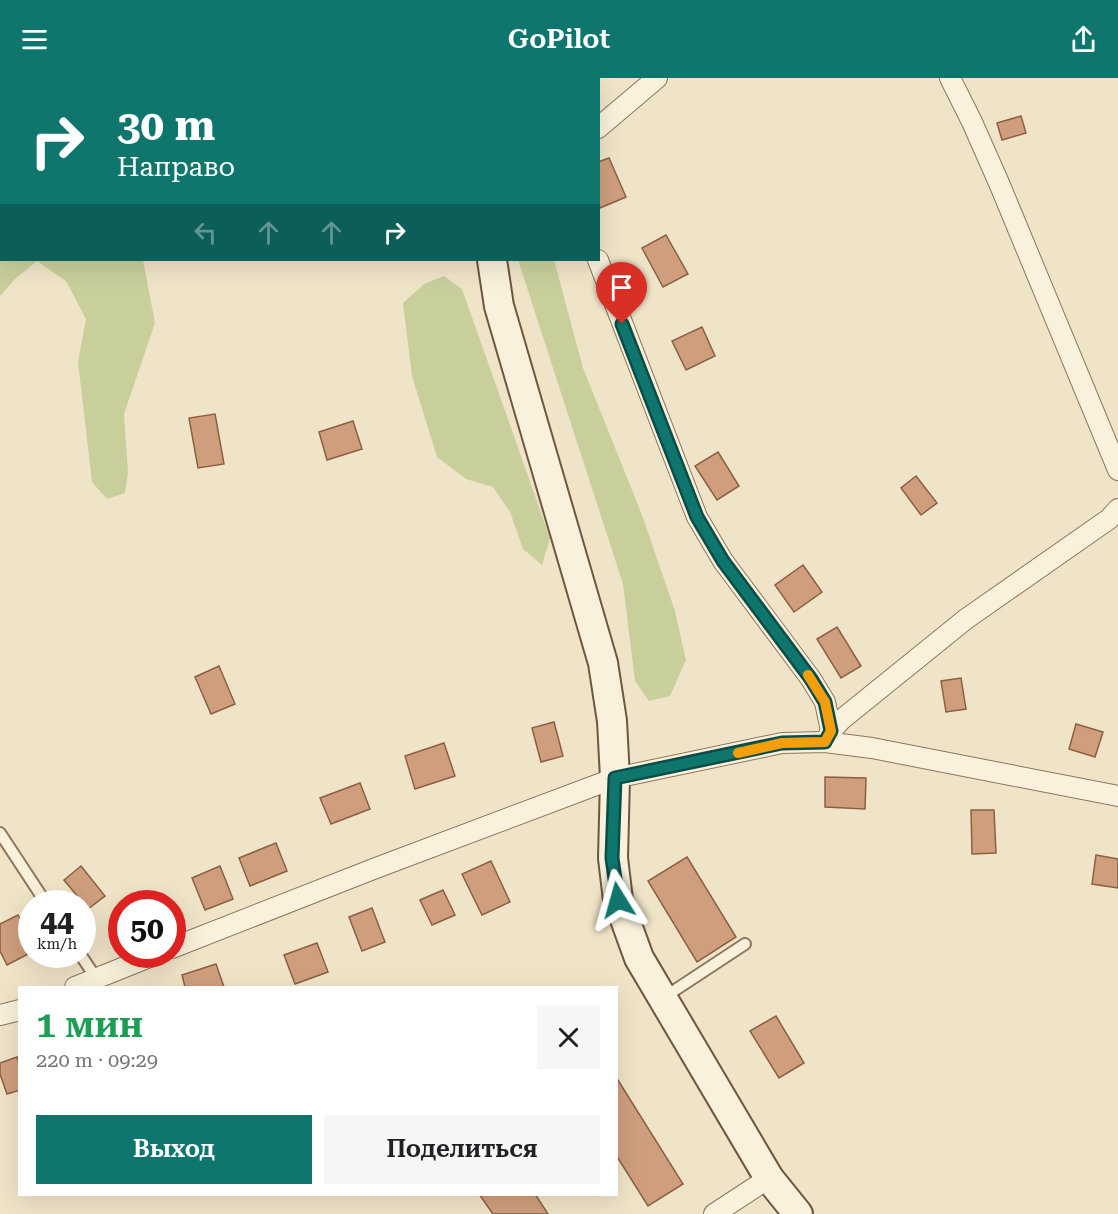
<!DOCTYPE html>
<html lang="ru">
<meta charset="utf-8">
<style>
:root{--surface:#fff;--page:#f6f6f6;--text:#202124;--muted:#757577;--accent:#0f766e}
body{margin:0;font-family:"Roboto Serif",serif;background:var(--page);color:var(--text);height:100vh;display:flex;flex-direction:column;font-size:22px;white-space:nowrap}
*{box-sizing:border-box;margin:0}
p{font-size:20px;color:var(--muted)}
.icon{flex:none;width:33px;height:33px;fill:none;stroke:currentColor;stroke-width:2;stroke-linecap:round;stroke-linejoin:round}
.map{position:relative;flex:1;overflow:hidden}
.side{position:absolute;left:18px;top:908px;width:600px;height:210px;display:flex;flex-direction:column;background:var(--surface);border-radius:0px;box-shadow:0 6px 24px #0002}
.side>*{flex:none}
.hud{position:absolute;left:0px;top:0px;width:600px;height:183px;box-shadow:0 6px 24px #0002;background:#0f766e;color:#fff;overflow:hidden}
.speed{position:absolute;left:18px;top:812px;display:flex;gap:12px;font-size:30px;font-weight:700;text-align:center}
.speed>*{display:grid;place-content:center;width:78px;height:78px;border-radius:50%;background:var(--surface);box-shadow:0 6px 24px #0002;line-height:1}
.speed small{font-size:15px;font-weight:400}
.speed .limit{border:9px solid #d22;background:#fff;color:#111}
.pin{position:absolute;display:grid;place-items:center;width:51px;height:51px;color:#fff;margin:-62px -26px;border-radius:50% 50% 50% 0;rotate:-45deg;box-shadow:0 0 6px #0007}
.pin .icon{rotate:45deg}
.me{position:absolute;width:66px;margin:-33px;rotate:352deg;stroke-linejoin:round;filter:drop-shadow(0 0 4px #0008)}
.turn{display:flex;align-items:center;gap:21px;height:126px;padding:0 18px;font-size:27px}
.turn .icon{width:78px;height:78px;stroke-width:2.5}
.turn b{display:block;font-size:42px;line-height:51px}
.lanes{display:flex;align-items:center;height:57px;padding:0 18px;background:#0003;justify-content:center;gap:30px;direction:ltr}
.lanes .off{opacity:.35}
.round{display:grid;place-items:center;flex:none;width:63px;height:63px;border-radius:0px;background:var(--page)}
.summary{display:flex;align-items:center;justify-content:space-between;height:102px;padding:0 18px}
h1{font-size:36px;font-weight:600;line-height:45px;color:#1e9e55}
.action{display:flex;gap:12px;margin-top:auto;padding:12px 18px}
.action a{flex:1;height:69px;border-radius:0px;background:var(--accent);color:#fff;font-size:24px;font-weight:600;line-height:69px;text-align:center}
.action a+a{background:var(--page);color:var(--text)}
header{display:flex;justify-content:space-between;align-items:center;height:78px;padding:0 18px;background:var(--accent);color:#fff;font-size:27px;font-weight:600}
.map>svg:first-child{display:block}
.green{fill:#c9cf9b}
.building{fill:#cf9f7d;stroke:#8d5f41;stroke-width:1.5}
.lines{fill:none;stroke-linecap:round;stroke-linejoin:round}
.service-casing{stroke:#8d765c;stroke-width:14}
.minor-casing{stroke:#8d765c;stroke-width:22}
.secondary-casing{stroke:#6f573f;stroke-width:32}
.service{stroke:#faf1dc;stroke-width:10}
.minor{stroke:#faf1dc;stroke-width:20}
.secondary{stroke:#faf1dc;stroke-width:28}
.route-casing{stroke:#0a4d48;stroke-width:15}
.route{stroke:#0f766e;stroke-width:10}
.slow{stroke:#f59e0b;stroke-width:10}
</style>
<header><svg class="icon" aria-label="menu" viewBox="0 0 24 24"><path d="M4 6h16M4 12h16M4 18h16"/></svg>GoPilot<svg class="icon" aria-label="share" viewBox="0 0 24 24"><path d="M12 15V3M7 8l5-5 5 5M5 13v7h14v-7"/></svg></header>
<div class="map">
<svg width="1118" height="1136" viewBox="0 0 1118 1136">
<rect width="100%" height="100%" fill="#f0e4c8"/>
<!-- green -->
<g class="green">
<polygon points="0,0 148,0 2,2 2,182 143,182 155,245 124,336 128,395 125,415 107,421 92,404 78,284 86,241 66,203 37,183 15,201 0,218"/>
<polygon points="518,182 554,182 583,290 642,437 675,533 686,582 670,618 649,623 635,603 623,506"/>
<polygon points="444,198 462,211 550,460 542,487 523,471 510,434 493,409 466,401 437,379 412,298 403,225 424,206"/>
</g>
<!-- building -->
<g class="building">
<polygon points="1021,38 1026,55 1002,62 997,45"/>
<polygon points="609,80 626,119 600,130 598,126 598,84"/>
<polygon points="666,157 688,196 663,209 642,170"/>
<polygon points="702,249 715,278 686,292 672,263"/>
<polygon points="215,336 224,386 198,390 189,340"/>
<polygon points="353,343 362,371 327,382 319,354"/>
<polygon points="718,374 739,408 717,422 695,388"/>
<polygon points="916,398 937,425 921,437 901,410"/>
<polygon points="803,487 822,514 794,534 775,507"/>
<polygon points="837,549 861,588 841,600 817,561"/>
<polygon points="219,588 235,626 211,636 195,599"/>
<polygon points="961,600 966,631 946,634 941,603"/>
<polygon points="554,644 563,678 541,684 532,650"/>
<polygon points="1076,646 1103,654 1095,679 1069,671"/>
<polygon points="444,665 455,698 415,711 405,678"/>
<polygon points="825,699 866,700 865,731 825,729"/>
<polygon points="360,705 370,731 331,746 320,720"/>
<polygon points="971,732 994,732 996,775 972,776"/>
<polygon points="276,765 287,793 250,808 239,780"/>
<polygon points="1096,777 1118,781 1118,810 1092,806"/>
<polygon points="687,779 736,859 697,884 648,803"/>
<polygon points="491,783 510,824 482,837 462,796"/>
<polygon points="81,788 105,818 88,831 64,802"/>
<polygon points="220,788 233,821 205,832 192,800"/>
<polygon points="443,812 455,837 432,847 420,822"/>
<polygon points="372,830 385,864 362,873 349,839"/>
<polygon points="18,837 32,864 32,874 7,887 0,873 0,846"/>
<polygon points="317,865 328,894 295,906 284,877"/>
<polygon points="216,886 224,909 185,909 182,897"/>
<polygon points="776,938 804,985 779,1000 750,953"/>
<polygon points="17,979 20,988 20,1012 7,1016 0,996 0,985"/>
<polygon points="616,999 683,1106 648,1128 616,1077"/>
<polygon points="479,1116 535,1116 548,1136 493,1136"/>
</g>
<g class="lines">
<!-- service casing -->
<g class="service-casing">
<g id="service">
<polyline points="0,755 46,825"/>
<polyline points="80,876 96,900"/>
<polyline points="663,920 745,866"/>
</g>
</g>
<!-- minor casing -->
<g class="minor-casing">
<g id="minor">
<polyline points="950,0 972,44 999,105 1118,392"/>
<polyline points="598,50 657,0"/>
<polyline points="598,182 697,439 723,483 811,601 825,624 831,653 825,664"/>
<polyline points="831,653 841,642 966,541 1109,441 1118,431"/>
<polyline points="172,870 376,790 615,700 782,665 825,664 872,670 1118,718"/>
<polyline points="75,909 157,876"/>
<polyline points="0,937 20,932"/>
<polyline points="714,1136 769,1100"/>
</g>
</g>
<!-- secondary casing -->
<g class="secondary-casing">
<g id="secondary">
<polyline points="489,2 489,0"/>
<polyline points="492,182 499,228 603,585 612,643 615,700 613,780 618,822 639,880 769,1100 798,1136"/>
</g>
</g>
<!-- service -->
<use href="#service" class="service"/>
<!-- minor -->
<use href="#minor" class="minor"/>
<!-- secondary -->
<use href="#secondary" class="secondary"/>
</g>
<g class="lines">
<!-- route casing -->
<g class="route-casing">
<polyline id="route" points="618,822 612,780 615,700 782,665 825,664 831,653 825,624 811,601 723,483 697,439 622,246"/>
</g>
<!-- route -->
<use href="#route" class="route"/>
<!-- slow -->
<polyline class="slow" points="738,675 782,665 825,664 831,653 825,624 808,597"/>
</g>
</svg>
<div class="speed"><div>44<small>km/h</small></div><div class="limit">50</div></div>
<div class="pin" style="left:622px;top:246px;background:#d93025"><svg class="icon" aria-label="arrive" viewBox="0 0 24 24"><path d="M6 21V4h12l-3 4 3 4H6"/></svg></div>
<svg class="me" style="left:618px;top:822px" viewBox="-20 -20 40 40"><path d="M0-17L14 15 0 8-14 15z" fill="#0f766e" stroke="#fff" stroke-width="4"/></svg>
<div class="hud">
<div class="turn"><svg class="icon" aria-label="right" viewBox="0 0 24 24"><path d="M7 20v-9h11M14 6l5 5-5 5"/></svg><div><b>30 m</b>Направо</div></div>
<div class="lanes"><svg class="icon off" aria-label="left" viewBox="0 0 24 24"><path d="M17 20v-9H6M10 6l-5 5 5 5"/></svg><svg class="icon off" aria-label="ahead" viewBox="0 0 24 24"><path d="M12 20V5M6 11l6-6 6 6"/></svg><svg class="icon off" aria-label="ahead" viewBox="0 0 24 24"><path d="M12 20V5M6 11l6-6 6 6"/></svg><svg class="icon" aria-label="right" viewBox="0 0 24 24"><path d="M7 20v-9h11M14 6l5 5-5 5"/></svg></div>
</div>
<section class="side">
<div class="summary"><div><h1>1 мин</h1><p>220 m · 09:29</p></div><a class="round"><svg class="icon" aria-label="close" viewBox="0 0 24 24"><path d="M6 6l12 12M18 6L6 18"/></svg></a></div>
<div class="action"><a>Выход</a><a>Поделиться</a></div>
</section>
</div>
